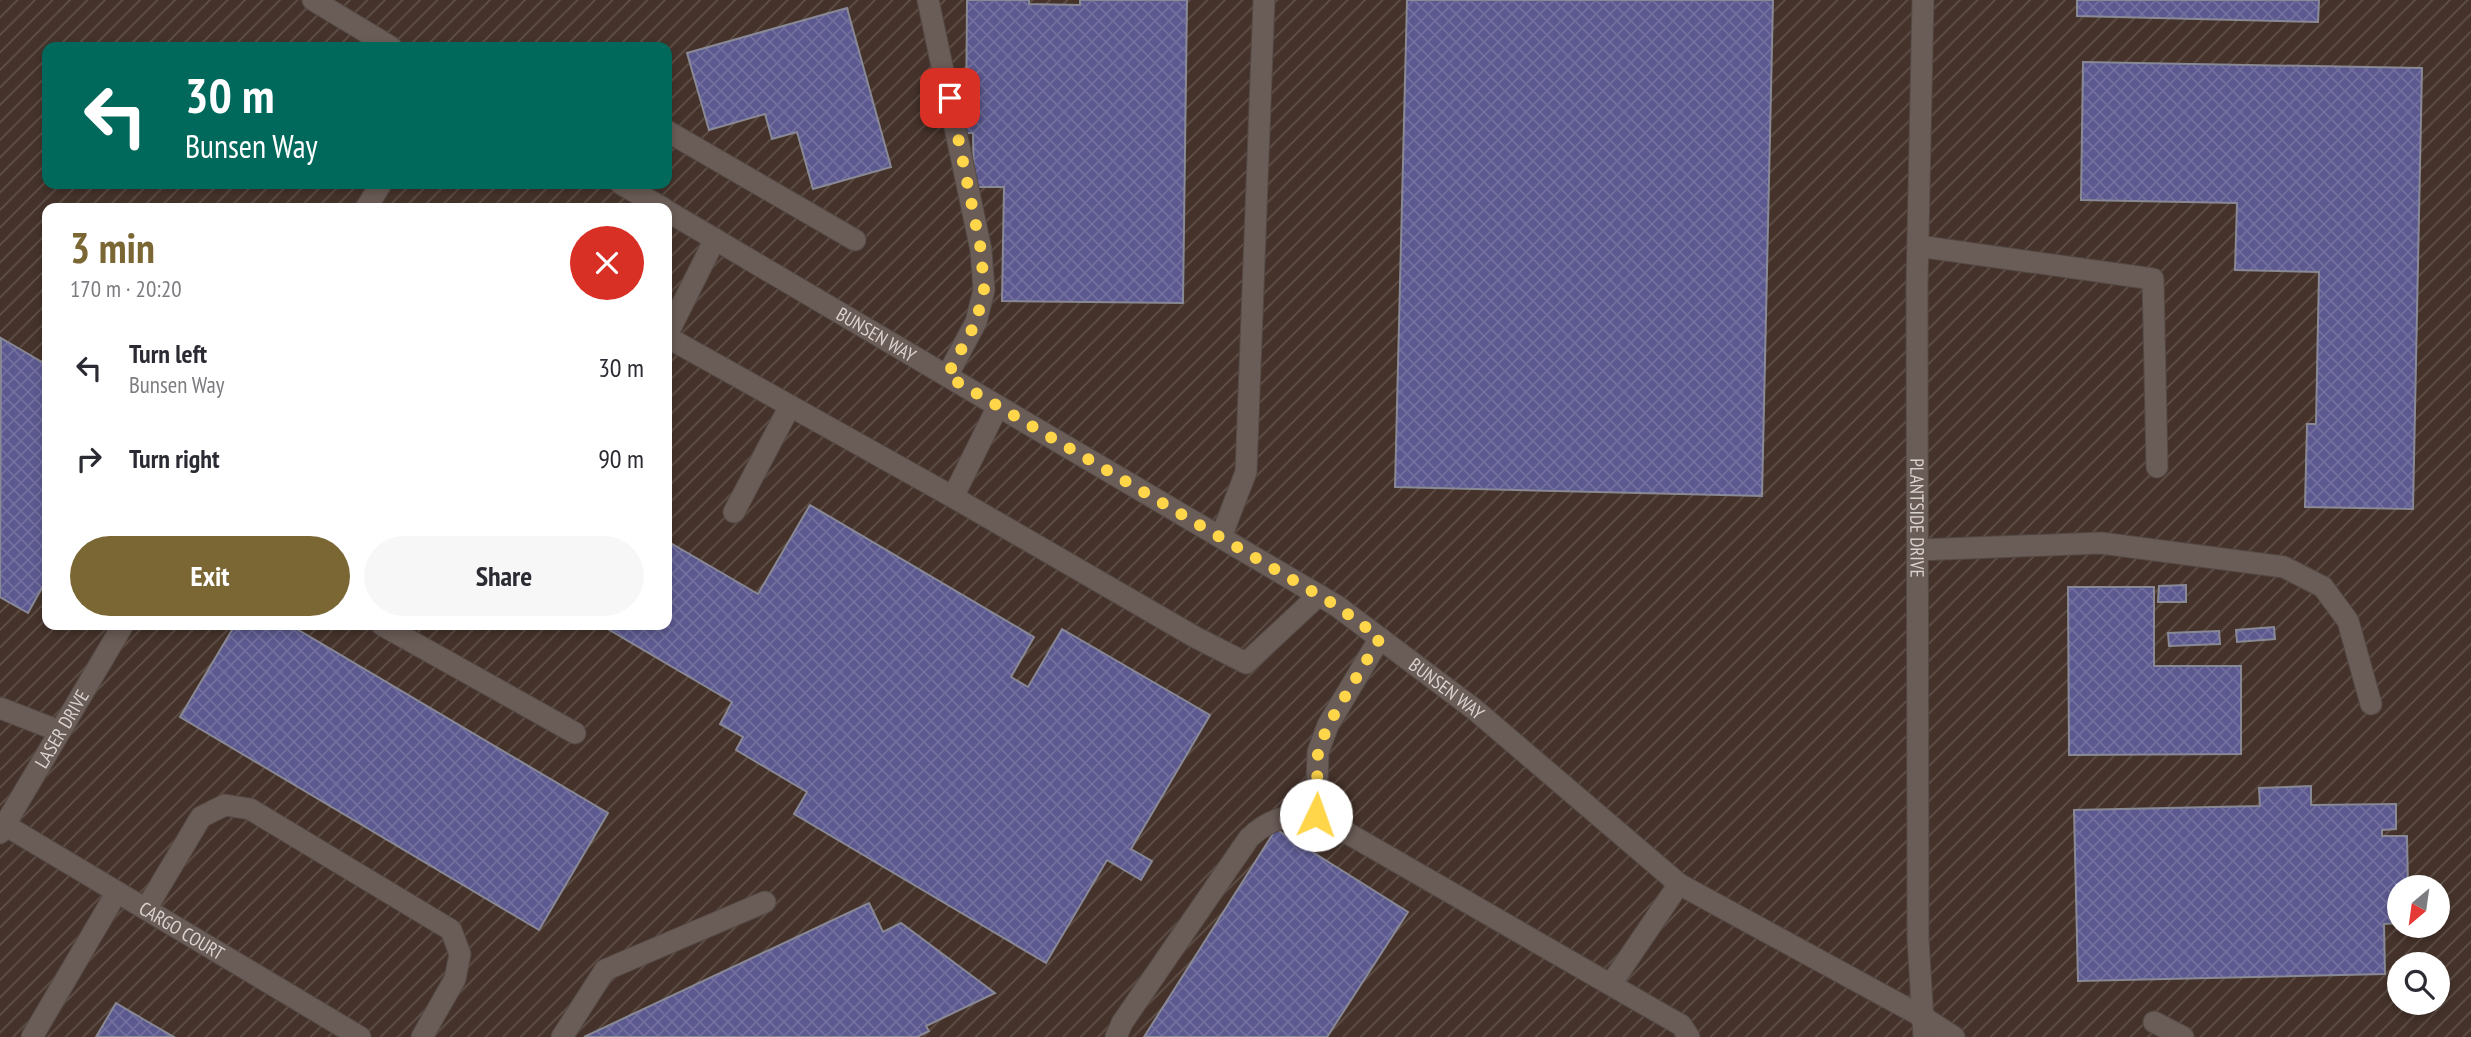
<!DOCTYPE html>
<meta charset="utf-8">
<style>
:root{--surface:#fff;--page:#f7f7f7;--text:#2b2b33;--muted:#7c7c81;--accent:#7b6733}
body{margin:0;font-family:"PT Sans Narrow",sans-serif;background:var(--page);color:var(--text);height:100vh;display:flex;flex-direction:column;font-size:26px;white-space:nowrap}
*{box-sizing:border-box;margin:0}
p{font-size:23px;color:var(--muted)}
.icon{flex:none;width:38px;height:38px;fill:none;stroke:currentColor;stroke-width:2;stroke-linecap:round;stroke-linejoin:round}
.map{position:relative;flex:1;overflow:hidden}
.panel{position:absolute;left:42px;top:203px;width:630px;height:427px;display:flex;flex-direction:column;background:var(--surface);border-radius:14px;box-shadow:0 4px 10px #0003}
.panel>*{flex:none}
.guide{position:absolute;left:42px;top:42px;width:630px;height:147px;border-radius:14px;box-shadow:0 4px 10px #0003;background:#00695c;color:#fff;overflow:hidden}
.needle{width:46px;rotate:209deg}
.buttons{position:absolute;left:2387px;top:875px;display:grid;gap:14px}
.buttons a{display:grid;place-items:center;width:63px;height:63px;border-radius:50%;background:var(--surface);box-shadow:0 4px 10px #0003;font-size:35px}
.pin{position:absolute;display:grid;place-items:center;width:60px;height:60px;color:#fff;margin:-30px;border-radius:14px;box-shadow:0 4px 10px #0006}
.me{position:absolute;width:77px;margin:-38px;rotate:3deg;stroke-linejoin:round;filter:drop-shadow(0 0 5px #0008)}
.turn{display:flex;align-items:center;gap:24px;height:147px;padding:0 28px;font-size:32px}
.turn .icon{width:91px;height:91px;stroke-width:2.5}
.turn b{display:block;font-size:49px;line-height:60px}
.round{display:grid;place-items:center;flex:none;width:74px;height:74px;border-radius:37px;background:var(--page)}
.headline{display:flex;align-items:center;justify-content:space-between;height:119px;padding:0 28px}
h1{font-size:42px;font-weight:800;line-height:52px;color:var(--accent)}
.button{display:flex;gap:14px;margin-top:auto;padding:14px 28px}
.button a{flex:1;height:80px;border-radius:42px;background:var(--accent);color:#fff;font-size:28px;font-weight:800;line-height:80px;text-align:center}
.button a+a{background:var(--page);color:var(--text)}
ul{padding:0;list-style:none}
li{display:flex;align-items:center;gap:21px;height:91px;padding:0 28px}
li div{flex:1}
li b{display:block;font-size:26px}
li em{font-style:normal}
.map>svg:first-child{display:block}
.industrial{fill:url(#industrial-furrows);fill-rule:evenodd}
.building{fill:url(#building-cross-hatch);stroke:#898996;stroke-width:2}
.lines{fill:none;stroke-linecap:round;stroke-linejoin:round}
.minor-casing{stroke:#534945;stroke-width:23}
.minor{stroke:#6a5c57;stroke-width:21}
.route{stroke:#ffd54a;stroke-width:12;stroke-dasharray:0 21.6}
.labels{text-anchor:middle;stroke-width:5;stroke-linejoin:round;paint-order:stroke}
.street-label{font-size:19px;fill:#dad2cf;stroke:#372b26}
</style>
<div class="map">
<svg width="2471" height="1037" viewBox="0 0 2471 1037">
<defs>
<pattern id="industrial-furrows" width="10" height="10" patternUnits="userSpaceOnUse" patternTransform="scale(1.75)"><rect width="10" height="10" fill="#45332b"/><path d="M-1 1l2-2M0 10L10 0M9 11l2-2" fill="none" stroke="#5f5049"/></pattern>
<pattern id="building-cross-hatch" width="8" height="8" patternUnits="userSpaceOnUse" patternTransform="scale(1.75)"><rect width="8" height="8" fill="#5c5990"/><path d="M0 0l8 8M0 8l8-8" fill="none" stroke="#73709f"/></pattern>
</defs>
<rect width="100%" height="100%" fill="#372b26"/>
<!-- industrial -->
<path class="industrial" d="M0,0H2471V1037H0ZM47,47H667V184H47ZM47,208H667V625H47ZM2399,887H2438V926H2399ZM2399,964H2438V1003H2399Z"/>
<!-- building -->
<g class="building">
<polygon points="967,0 1029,0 1029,4 1080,5 1080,0 1187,0 1183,303 1002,301 1004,187 974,187 973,133 966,133"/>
<polygon points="1407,0 1773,0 1762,496 1395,487"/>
<polygon points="2077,0 2319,0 2318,22 2077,16"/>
<polygon points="847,8 891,167 813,189 797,132 772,139 765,114 709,130 687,53"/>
<polygon points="2083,62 2422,68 2413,509 2305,507 2307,424 2316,424 2319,272 2235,270 2237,203 2081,200"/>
<polygon points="1,338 47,365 47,579 28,613 0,597"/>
<polygon points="810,505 1034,637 1011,677 1028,687 1062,629 1210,715 1131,849 1152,861 1141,880 1107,860 1046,963 794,814 807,792 736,750 743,737 720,724 732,702 601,625 667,625 667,541 758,594"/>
<polygon points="2186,585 2186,602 2158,602 2159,586"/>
<polygon points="2068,587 2154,587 2154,666 2241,666 2241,754 2069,755"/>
<polygon points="235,625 290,625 608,813 539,930 180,717"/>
<polygon points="2274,627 2275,639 2237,642 2236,630"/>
<polygon points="2219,631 2220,644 2169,646 2168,633"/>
<polygon points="2311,786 2311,805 2396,804 2396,829 2382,830 2382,836 2407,836 2408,887 2399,887 2399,923 2384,924 2385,974 2078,981 2074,810 2260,806 2259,788"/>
<polygon points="1276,829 1408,912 1327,1037 1144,1037"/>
<polygon points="869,903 883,932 901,923 995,993 926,1026 929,1031 917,1037 584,1037"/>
<polygon points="116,1003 143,1019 174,1037 96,1037"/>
</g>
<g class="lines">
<!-- minor casing -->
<g class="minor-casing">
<g id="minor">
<polyline points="313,0 391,47"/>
<polyline points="928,0 981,250 984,290 976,322 947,376"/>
<path id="s1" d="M1923,0L1917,284L1918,939L1924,1037"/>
<polyline points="667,131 855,240"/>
<polyline points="621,184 663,208"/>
<polyline points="366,208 381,184"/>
<path id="s2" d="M667,211L1337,606L1474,709L1679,884L1923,1017L1954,1037"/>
<polyline points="1918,246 2153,279 2157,467"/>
<polyline points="667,335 715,239"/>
<polyline points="667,337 953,497"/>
<polyline points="998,406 953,497 1195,637 1246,663 1319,595"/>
<polyline points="734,512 790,406"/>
<polyline points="1221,537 1246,472 1264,0"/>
<polyline points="1918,550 2101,543 2284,567 2323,587 2348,621 2371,704"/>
<polyline points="382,625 575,733"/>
<polyline points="0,708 59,731"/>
<polyline points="1316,815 1318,752 1328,725 1380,638"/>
<path id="s3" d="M5,825L360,1037"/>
<path id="s4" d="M0,833L123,625"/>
<polyline points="146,909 201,817 225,805 250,809 451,930 460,954 455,979 422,1037"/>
<polyline points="1611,984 1679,884"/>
<polyline points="2154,1022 2183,1037"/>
<polyline points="32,1037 117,892"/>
<polyline points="562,1037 605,970 765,902"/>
<path d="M1116,1037L1122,1023L1249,838C1270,818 1287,815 1316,815L1665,1016L1681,1025L1689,1037"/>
</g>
</g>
<!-- minor -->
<use href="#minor" class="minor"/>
</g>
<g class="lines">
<!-- route -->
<polyline class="route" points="950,98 981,250 984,290 976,322 947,376 1337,606 1380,638 1328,725 1318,752 1316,815"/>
</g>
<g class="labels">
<!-- street labels -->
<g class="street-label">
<text dy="7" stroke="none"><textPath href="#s2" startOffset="243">BUNSEN WAY</textPath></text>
<text dy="7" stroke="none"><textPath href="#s1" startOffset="518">PLANTSIDE DRIVE</textPath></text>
<text dy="7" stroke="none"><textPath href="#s2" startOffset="915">BUNSEN WAY</textPath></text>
<text dy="7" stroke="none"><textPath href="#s4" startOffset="121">LASER DRIVE</textPath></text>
<text dy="7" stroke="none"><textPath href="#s3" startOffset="206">CARGO COURT</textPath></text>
</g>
</g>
</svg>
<div class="buttons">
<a><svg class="needle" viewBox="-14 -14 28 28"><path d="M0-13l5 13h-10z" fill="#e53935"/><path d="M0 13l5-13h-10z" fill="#7c7c81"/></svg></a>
<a><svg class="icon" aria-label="search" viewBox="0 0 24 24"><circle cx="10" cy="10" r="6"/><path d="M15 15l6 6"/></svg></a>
</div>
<div class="pin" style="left:950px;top:98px;background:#d93025"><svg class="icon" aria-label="arrive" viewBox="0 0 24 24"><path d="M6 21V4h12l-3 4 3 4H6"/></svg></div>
<svg class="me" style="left:1316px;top:815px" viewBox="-20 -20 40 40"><circle r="19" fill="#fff"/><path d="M0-13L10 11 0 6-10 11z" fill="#ffd54a"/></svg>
<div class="guide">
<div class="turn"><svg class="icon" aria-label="left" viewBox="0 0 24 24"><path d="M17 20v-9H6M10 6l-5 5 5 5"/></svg><div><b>30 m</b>Bunsen Way</div></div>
</div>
<section class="panel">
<div class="headline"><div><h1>3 min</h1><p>170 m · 20:20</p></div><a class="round" style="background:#d93025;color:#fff"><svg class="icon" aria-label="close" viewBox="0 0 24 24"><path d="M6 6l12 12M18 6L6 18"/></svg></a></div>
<ul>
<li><svg class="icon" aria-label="left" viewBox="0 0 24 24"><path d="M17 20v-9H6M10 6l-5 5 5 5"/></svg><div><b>Turn left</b><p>Bunsen Way</p></div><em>30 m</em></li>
<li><svg class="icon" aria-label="right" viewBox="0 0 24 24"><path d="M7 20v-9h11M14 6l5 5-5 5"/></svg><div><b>Turn right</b></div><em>90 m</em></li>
</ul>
<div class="button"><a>Exit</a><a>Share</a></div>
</section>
</div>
